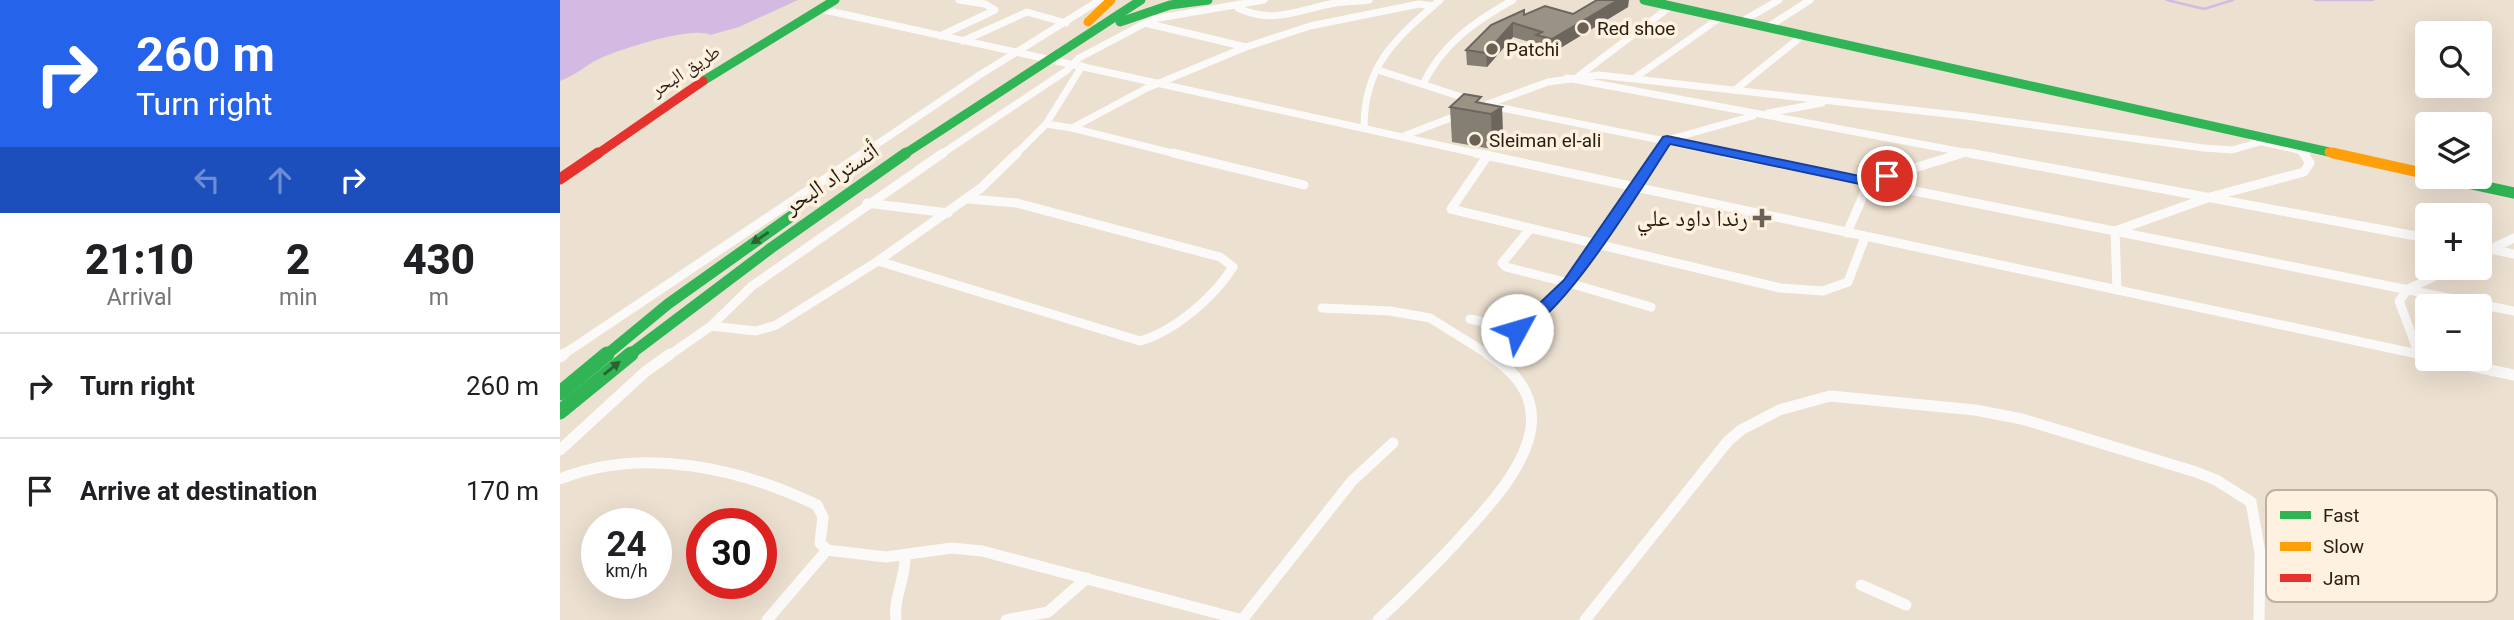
<!DOCTYPE html>
<meta charset="utf-8">
<style>
:root{--surface:#fff;--page:#f6f6f6;--text:#202124;--muted:#757577;--line:#e0e0e0}
body{margin:0;font-family:Roboto,"Noto Naskh Arabic",sans-serif;background:var(--page);color:var(--text);height:100vh;display:flex;flex-direction:column;font-size:26px;white-space:nowrap}
*{box-sizing:border-box;margin:0}
p{font-size:23px;color:var(--muted)}
.icon{flex:none;width:38px;height:38px;fill:none;stroke:currentColor;stroke-width:2;stroke-linecap:round;stroke-linejoin:round}
.map{position:relative;flex:1;overflow:hidden}
.panel{display:flex;flex-direction:column;background:var(--surface);width:560px}
.panel>*{flex:none}
.guide{background:#2563eb;color:#fff;overflow:hidden}
.tools{position:absolute;left:1855px;top:21px;display:grid;gap:14px}
.tools a{display:grid;place-items:center;width:77px;height:77px;border-radius:7px;background:var(--surface);box-shadow:0 7px 28px #0002;font-size:35px}
.speed{position:absolute;left:21px;top:508px;display:flex;gap:14px;font-size:35px;font-weight:700;text-align:center}
.speed>*{display:grid;place-content:center;width:91px;height:91px;border-radius:50%;background:var(--surface);box-shadow:0 7px 28px #0002;line-height:1}
.speed small{font-size:18px;font-weight:400}
.speed .limit{border:10px solid #d22;background:#fff;color:#111}
.pin{position:absolute;display:grid;place-items:center;width:60px;height:60px;color:#fff;margin:-30px;border:4px solid #fff;border-radius:50%;box-shadow:0 2px 7px #0007}
.me{position:absolute;width:77px;margin:-38px;rotate:51deg;stroke-linejoin:round;filter:drop-shadow(0 0 5px #0008)}
.turn{display:flex;align-items:center;gap:24px;height:147px;padding:0 21px;font-size:32px}
.turn .icon{width:91px;height:91px;stroke-width:2.5}
.turn b{display:block;font-size:49px;line-height:60px}
.lanes{display:flex;align-items:center;height:66px;padding:0 21px;background:#0003;justify-content:center;gap:35px;direction:ltr}
.lanes .off{opacity:.35}
.eta{display:flex;justify-content:space-evenly;align-items:center;height:119px;text-align:center}
.eta b{font-size:42px;font-weight:800;line-height:49px}
ul{padding:0;list-style:none}
li{display:flex;align-items:center;gap:21px;height:105px;padding:0 21px;border-top:2px solid var(--line)}
li div{flex:1}
li b{display:block;font-size:26px}
li em{font-style:normal}
main{display:flex;flex:1;min-height:0}
.map>svg:first-child{display:block}
.water{fill:#d4bae3}
.lines{fill:none;stroke-linecap:round;stroke-linejoin:round}
.stream{stroke:#d4bae3;stroke-width:2.5}
.street-far2{stroke:#fcfaf8;stroke-width:7}
.street-far1{stroke:#fcfaf8;stroke-width:9}
.street{stroke:#fcfaf8;stroke-width:11}
.fast-far2{stroke:#30b455;stroke-width:9}
.fast-far1{stroke:#30b455;stroke-width:11}
.fast{stroke:#30b455;stroke-width:15}
.slow-far1{stroke:#ff9f0a;stroke-width:9}
.slow{stroke:#ff9f0a;stroke-width:11}
.jam-far1{stroke:#e5322d;stroke-width:9}
.jam{stroke:#e5322d;stroke-width:11}
.wall{fill:#857e73}
.shaded-wall{fill:#6c665e}
.building{fill:#9b9286;stroke:#6c665e;stroke-width:2}
.oneway{fill:#2a6231}
.route{fill:#2563eb;stroke:#184099;stroke-width:2}
.poi-dot{fill:#6b6255;stroke:#fef1df;stroke-width:2.5}
.labels{text-anchor:middle;stroke-width:7;stroke-linejoin:round;paint-order:stroke}
.far-poi-label{font-size:19px;fill:#251e13;stroke:#fef1df;text-anchor:start}
.far-street-label{font-size:19px;fill:#251e13;stroke:#fef1df}
.street-label{font-size:23px;fill:#251e13;stroke:#fef1df}
.poi-label{font-size:23px;fill:#251e13;stroke:#fef1df;text-anchor:end}
.key{fill:#fef1df;stroke:#bdb2a2;stroke-width:2}
.key-label{font-size:19px;fill:#251e13}
</style>
<main>
<section class="panel">
<div class="guide">
<div class="turn"><svg class="icon" aria-label="right" viewBox="0 0 24 24"><path d="M7 20v-9h11M14 6l5 5-5 5"/></svg><div><b>260 m</b>Turn right</div></div>
<div class="lanes"><svg class="icon off" aria-label="left" viewBox="0 0 24 24"><path d="M17 20v-9H6M10 6l-5 5 5 5"/></svg><svg class="icon off" aria-label="ahead" viewBox="0 0 24 24"><path d="M12 20V5M6 11l6-6 6 6"/></svg><svg class="icon" aria-label="right" viewBox="0 0 24 24"><path d="M7 20v-9h11M14 6l5 5-5 5"/></svg></div>
</div>
<div class="eta">
<div><b>21:10</b><p>Arrival</p></div>
<div><b>2</b><p>min</p></div>
<div><b>430</b><p>m</p></div>
</div>
<ul>
<li><svg class="icon" aria-label="right" viewBox="0 0 24 24"><path d="M7 20v-9h11M14 6l5 5-5 5"/></svg><div><b>Turn right</b></div><em>260 m</em></li>
<li><svg class="icon" aria-label="arrive" viewBox="0 0 24 24"><path d="M6 21V4h12l-3 4 3 4H6"/></svg><div><b>Arrive at destination</b></div><em>170 m</em></li>
</ul>
</section>
<div class="map">
<svg width="1954" height="620" viewBox="0 0 1954 620">
<rect width="100%" height="100%" fill="#ece0d0"/>
<!-- water -->
<path class="water" d="M0,0H238L179,27L150,35C133,25 52,51 33,62C22,69 13,76 0,81Z"/>
<g class="lines">
<!-- stream -->
<g class="stream">
<polyline points="1607,0 1644,9 1673,0"/>
<polyline points="1755,0 1813,0"/>
</g>
<!-- street-far2 -->
<g class="street-far2">
<path d="M678,4V8C710,24 737,11 770,4C783,1 796,2 809,0"/>
<polyline points="260,9 924,155"/>
<polyline points="1186,19 1219,0"/>
<polyline points="585,23 686,47"/>
<polyline points="1211,25 1250,0"/>
<polyline points="380,36 435,10 425,4 399,0"/>
<polyline points="403,41 467,12 506,23"/>
<polyline points="818,70 914,101"/>
<polyline points="1020,75 1111,6"/>
<polyline points="1076,77 1161,17"/>
<polyline points="1007,78 1419,155"/>
<path d="M863,84C883,43 914,22 953,0"/>
<polyline points="1175,90 1243,35"/>
<polyline points="928,104 988,82 1039,75 1406,116 1644,148 1672,150 1700,142"/>
<polyline points="932,106 1174,155"/>
<polyline points="1208,113 1262,103"/>
<polyline points="486,124 512,128 587,88 686,47 750,26 859,4 873,6"/>
<polyline points="512,128 620,155"/>
<path d="M804,128C804,65 835,39 880,0"/>
<polyline points="846,135 901,114"/>
<polyline points="1694,140 1747,152"/>
<polyline points="1742,152 1744,155"/>
<polyline points="301,155 418,76 540,0"/>
<polyline points="380,155 506,71 519,58 593,19 704,0"/>
<polyline points="455,155 486,124 522,66"/>
<polyline points="1097,155 1107,140 1193,116"/>
<polyline points="1398,155 1406,152"/>
</g>
<!-- street-far1 -->
<g class="street-far1">
<polyline points="613,153 744,185"/>
<polyline points="916,153 1867,356"/>
<polyline points="1165,153 1954,311"/>
<polyline points="1409,153 1867,238"/>
<polyline points="928,155 891,209 1220,288 1263,291 1288,282 1305,237"/>
<polyline points="307,203 388,213"/>
<polyline points="970,229 942,263 946,267 1009,283 1098,153"/>
<polyline points="1287,233 1309,182 1403,153"/>
<polyline points="1930,249 1954,254"/>
<polyline points="1920,254 1954,238"/>
<path d="M318,261L580,341C615,331 654,297 673,267L660,257L457,203L408,199"/>
<polyline points="1557,290 1555,231 1650,197 1744,172 1750,163 1743,153"/>
<polyline points="762,308 830,311 870,318 931,356"/>
<polyline points="910,319 960,329 1009,283 1091,307"/>
<polyline points="151,326 196,331 216,325 318,261 421,188 457,153"/>
<polyline points="1859,354 1839,301 1848,289 1892,268"/>
<polyline points="1,356 304,153"/>
<polyline points="108,356 151,326 192,286 383,153"/>
</g>
<!-- street -->
<g class="street">
<polyline points="1860,354 1867,356"/>
<polyline points="0,357 4,354"/>
<polyline points="1879,359 1954,375"/>
<polyline points="0,450 85,372 110,354"/>
<path d="M0,479C82,446 180,468 257,505L263,517L260,543L267,550L326,557L392,548L422,551L683,620"/>
<polyline points="1301,585 1346,605"/>
<polyline points="207,620 267,550"/>
<path d="M336,620C333,598 346,578 345,556"/>
<polyline points="446,620 488,612 527,578"/>
<polyline points="682,620 792,481 833,443"/>
<path d="M818,620C850,590 880,561 909,528C957,475 1012,407 928,354"/>
<polyline points="1025,620 1168,441 1181,430 1219,410 1270,396 1415,410 1462,419 1636,472 1656,480 1691,502 1700,553 1699,620"/>
</g>
<!-- fast-far2 -->
<g class="fast-far2">
<polyline points="1084,0 1769,152"/>
<polyline points="560,22 610,5 648,0"/>
<polyline points="143,81 275,0"/>
<polyline points="343,155 581,0"/>
</g>
<!-- fast-far1 -->
<g class="fast-far1">
<polyline points="1880,177 1954,193"/>
<polyline points="45,356 108,304 233,215"/>
<polyline points="68,356 211,248 346,153"/>
</g>
<!-- fast -->
<g class="fast">
<polyline points="0,393 47,354"/>
<polyline points="0,412 71,354"/>
</g>
<!-- slow-far1 -->
<g class="slow-far1">
<polyline points="528,22 551,0"/>
<polyline points="1769,152 1780,155"/>
</g>
<!-- slow -->
<polyline class="slow" points="1773,153 1867,174"/>
<!-- jam-far1 -->
<polyline class="jam-far1" points="36,155 143,81"/>
<!-- jam -->
<polyline class="jam" points="0,179 38,153"/>
</g>
<!-- wall -->
<g class="wall">
<polygon points="1068,7 992,53 976,49 976,44 953,37 927,67 907,65 906,50 964,15 1013,14"/>
<polygon points="921,103 942,107 943,142 932,149 892,142 890,107"/>
</g>
<!-- shaded-wall -->
<g class="shaded-wall">
<polygon points="1058,0 1069,0 1068,7 992,53 992,39"/>
<polygon points="953,23 953,37 927,67 926,53"/>
<polygon points="942,107 943,142 932,149 931,114"/>
</g>
<!-- building -->
<g class="building">
<polygon points="1037,0 1058,0 992,39 976,35 982,32 953,23 926,53 906,50 931,25 964,10 964,15 985,6 1013,14"/>
<polygon points="904,94 921,97 916,102 942,107 931,114 890,107"/>
</g>
<!-- one-way arrows -->
<defs><path id="oneway-solid" d="M-6-.8H1V-3.2L6.5 0L1 3.2V.8H-6Z" transform="scale(1.75)"/></defs>
<g class="oneway">
<use href="#oneway-solid" transform="translate(200 238) rotate(146)"/>
<use href="#oneway-solid" transform="translate(52 368) rotate(-39)"/>
</g>
<!-- route -->
<path class="route" d="M1107,136L1309,178L1327,172L1334,176L1309,186L1110,144C1088,177 989,343 951,333V326L959,323L1004,280L1103,137Z"/>
<!-- markers -->
<g class="poi-dot">
<circle cx="1023" cy="28" r="7"/>
<circle cx="932" cy="49" r="7"/>
<circle cx="915" cy="140" r="7"/>
<path d="M1198.5 207.5h7v7h7v7h-7v7h-7v-7h-7v-7h7z"/>
</g>
<g class="labels">
<!-- far-poi labels -->
<g class="far-poi-label">
<text x="1037" y="35">Red shoe</text>
<text x="946" y="56">Patchi</text>
<text x="929" y="147">Sleiman el-ali</text>
</g>
<!-- far-street labels -->
<g class="far-street-label">
<text transform="translate(125 70) rotate(-33)" y="7">طريق البحر</text>
</g>
<!-- street labels -->
<g class="street-label">
<text transform="translate(271 178) rotate(-34)" y="8">أتستراد البحر</text>
</g>
<!-- poi labels -->
<g class="poi-label">
<text x="1188" y="226">رندا داود علي</text>
</g>
</g>
<!-- legend -->
<rect x="1706" y="490" width="231" height="112" rx="10" class="key"/>
<rect x="1720" y="511" width="31" height="8" fill="#30b455"/>
<rect x="1720" y="542" width="31" height="9" fill="#ff9f0a"/>
<rect x="1720" y="574" width="31" height="8" fill="#e5322d"/>
<g class="key-label">
<text x="1763" y="522">Fast</text>
<text x="1763" y="553">Slow</text>
<text x="1763" y="585">Jam</text>
</g>
</svg>
<div class="tools">
<a><svg class="icon" aria-label="search" viewBox="0 0 24 24"><circle cx="10" cy="10" r="6"/><path d="M15 15l6 6"/></svg></a>
<a><svg class="icon" aria-label="layers" viewBox="0 0 24 24"><path d="M12 4l9 5-9 5-9-5zM3 14l9 5 9-5"/></svg></a>
<a>+</a>
<a>−</a>
</div>
<div class="speed"><div>24<small>km/h</small></div><div class="limit">30</div></div>
<div class="pin" style="left:1327px;top:176px;background:#d93025"><svg class="icon" aria-label="arrive" viewBox="0 0 24 24"><path d="M6 21V4h12l-3 4 3 4H6"/></svg></div>
<svg class="me" style="left:957px;top:330px" viewBox="-20 -20 40 40"><circle r="19" fill="#fff"/><path d="M0-13L10 11 0 6-10 11z" fill="#2563eb"/></svg>
</div>
</main>
